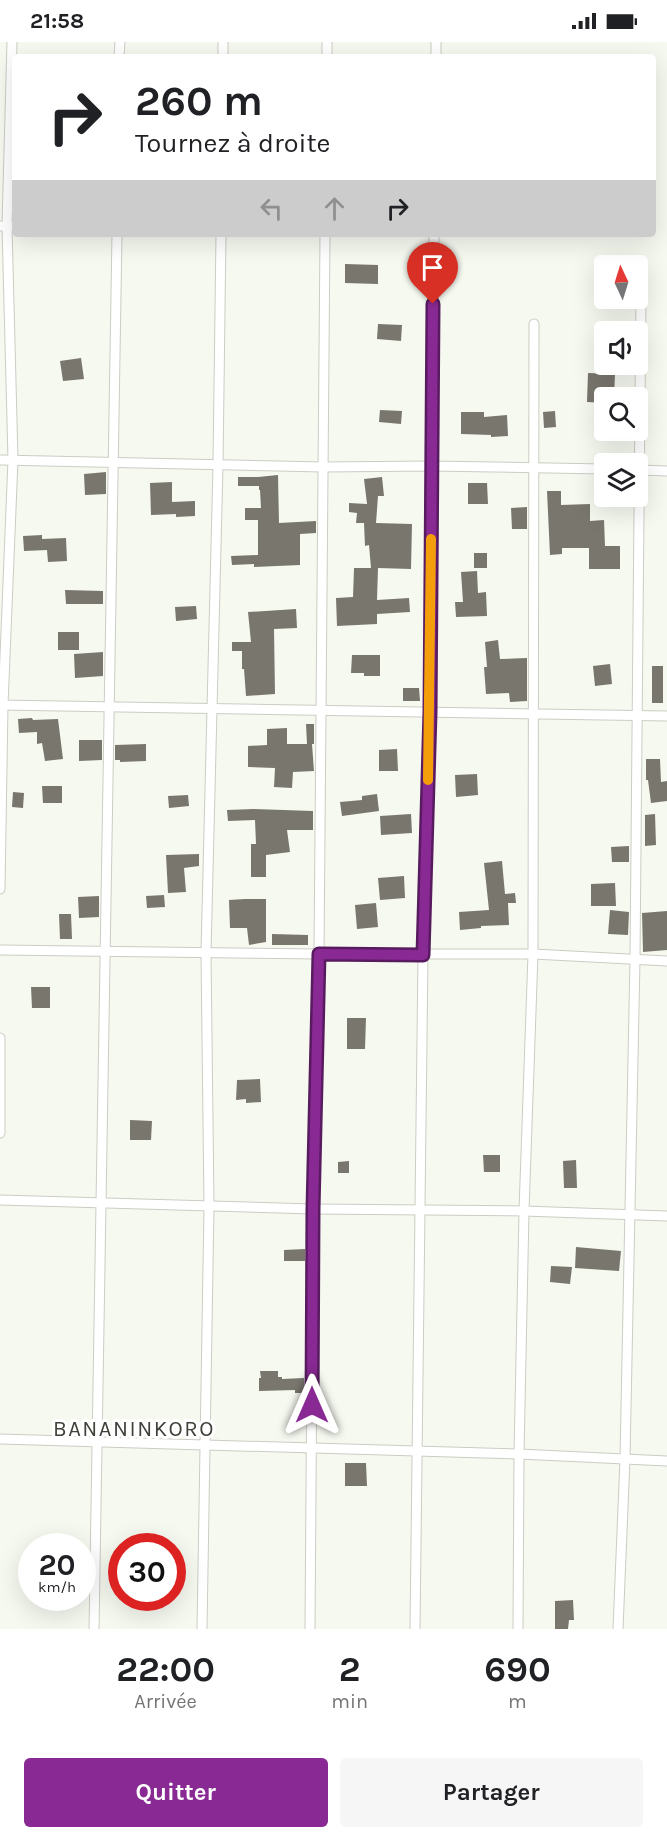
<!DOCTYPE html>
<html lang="fr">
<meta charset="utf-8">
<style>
:root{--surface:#fff;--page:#f6f6f6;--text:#202124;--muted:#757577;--accent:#892993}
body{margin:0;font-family:Karla,sans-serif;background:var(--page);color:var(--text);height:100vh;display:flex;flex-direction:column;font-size:22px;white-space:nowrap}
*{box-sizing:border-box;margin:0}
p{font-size:20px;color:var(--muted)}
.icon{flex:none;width:33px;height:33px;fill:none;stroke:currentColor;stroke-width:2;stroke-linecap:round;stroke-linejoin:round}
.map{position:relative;height:1587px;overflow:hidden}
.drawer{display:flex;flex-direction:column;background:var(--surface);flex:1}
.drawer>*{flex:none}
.banner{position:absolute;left:12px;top:12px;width:644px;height:183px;border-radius:6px;box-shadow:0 6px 24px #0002;background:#fff;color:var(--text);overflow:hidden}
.needle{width:39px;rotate:356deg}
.buttons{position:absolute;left:594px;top:213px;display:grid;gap:12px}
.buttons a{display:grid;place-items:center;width:54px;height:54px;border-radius:6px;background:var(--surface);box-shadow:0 6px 24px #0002;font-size:30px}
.speed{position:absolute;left:18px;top:1491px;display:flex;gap:12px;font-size:30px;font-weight:700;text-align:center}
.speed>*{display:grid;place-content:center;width:78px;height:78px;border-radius:50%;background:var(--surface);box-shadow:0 6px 24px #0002;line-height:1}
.speed small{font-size:15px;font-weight:400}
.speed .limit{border:9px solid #d22;background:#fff;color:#111}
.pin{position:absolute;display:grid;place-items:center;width:51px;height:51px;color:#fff;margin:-62px -26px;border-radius:50% 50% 50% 0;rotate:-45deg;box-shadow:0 0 6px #0007}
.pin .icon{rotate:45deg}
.me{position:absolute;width:66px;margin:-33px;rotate:0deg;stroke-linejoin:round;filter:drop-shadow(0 0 4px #0008)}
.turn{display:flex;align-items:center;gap:21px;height:126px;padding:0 24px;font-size:27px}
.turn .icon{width:78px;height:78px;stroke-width:2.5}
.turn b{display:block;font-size:42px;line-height:51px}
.lanes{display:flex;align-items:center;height:57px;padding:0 24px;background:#0003;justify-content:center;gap:30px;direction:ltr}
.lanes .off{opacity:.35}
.eta{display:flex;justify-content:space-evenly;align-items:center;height:102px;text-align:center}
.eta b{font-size:36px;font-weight:700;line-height:42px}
.cta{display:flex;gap:12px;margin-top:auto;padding:12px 24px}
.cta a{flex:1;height:69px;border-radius:6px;background:var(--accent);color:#fff;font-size:24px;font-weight:700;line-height:69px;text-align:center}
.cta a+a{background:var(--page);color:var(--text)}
.status{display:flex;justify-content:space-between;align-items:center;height:42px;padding:0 30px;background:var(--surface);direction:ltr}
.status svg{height:16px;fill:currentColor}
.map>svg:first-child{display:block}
.building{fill:#79766e}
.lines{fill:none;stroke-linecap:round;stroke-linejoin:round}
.minor-casing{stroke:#cbcdc4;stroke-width:11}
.minor{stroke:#fff;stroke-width:9}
.route-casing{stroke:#591b60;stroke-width:15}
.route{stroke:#892993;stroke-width:10}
.slow{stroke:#f59e0b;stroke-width:10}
.labels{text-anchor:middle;stroke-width:6;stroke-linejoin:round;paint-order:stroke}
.quarter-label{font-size:22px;letter-spacing:1.5px;fill:#40423a;stroke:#fff}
</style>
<div class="status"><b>21:58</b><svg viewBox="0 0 49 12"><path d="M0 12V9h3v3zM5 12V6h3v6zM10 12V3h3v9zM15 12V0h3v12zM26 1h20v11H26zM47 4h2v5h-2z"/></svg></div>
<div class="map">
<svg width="667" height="1587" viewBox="0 0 667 1587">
<rect width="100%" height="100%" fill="#f6f9f0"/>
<!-- building -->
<g class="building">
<polygon points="345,222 378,223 378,242 345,241"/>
<polygon points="378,282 402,283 401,299 377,297"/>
<polygon points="81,316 84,337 63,339 60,319"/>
<polygon points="588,331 615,332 614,356 604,356 604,361 587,360"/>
<polygon points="380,368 402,369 401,382 379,380"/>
<polygon points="555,369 556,385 544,386 543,370"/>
<polygon points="461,370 484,370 484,375 507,373 508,394 491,395 491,393 461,392"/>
<polygon points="106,430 106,452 85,453 84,432"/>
<polygon points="278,433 279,481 316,479 316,491 300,492 300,523 254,525 254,522 232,523 231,514 258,513 258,478 245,478 245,466 261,466 260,448 259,448 259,444 238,444 238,435 258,435"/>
<polygon points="382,435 384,454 378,454 376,481 412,482 411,527 378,526 377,558 409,556 410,570 377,572 377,582 337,584 336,556 353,555 354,526 371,526 369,503 365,504 364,481 356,481 357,471 349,470 349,461 367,462 364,437"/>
<polygon points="172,440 172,460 195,459 195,474 176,475 176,472 151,473 150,441"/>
<polygon points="468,441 487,441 488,462 468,462"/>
<polygon points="547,449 561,449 561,463 590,462 590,479 604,478 605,504 620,504 620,527 589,527 589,506 562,506 562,512 550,513"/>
<polygon points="527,465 527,487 512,487 511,466"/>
<polygon points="42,493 42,497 66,496 67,519 48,520 47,508 24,509 23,494"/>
<rect x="474" y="511" width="13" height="15"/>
<polygon points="477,529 478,551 486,550 487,574 456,575 455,560 463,560 461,530"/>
<polygon points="65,548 103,549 103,562 66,562"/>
<polygon points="196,564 197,577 176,579 175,565"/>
<polygon points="296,567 297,586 274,587 275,652 246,654 244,627 242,627 242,609 232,609 232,600 251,600 248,570"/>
<rect x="58" y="590" width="21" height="18"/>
<polygon points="498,598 500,617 527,616 527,659 510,660 509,651 486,652 484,625 487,625 485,600"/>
<polygon points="103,610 103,634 75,636 74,612"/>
<polygon points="352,613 380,613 380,634 364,634 364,631 351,631"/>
<polygon points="610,622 612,642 595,644 593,624"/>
<rect x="652" y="624" width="11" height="37"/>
<polygon points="403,646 419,646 420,659 403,659"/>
<polygon points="32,676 33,678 58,677 63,717 45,719 42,701 37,702 37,690 19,691 18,677"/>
<polygon points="306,682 314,682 314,702 312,702 314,729 293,730 292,746 274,745 275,726 248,725 248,704 267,703 267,687 287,686 287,702 307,702"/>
<polygon points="79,698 102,698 102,718 79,719"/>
<polygon points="146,702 146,719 120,720 120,718 115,718 115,703"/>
<polygon points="397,707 398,729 379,729 379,708"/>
<polygon points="646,717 660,717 661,740 667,739 667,759 651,761 648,738 646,738"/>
<polygon points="477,732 478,753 456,755 455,733"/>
<polygon points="42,744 62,744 62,761 43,761"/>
<polygon points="13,750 24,751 23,766 12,765"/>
<polygon points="377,752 379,769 342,774 340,760 362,758 362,754"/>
<polygon points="188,753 189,764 169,766 168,754"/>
<polygon points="253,767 313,769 313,788 287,788 290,810 266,813 266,835 251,835 251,802 256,802 255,778 228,779 227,768"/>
<polygon points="411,772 412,791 381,793 380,774"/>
<polygon points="655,772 656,803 645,804 645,773"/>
<polygon points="629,804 629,820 612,820 611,805"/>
<polygon points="199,812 199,824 184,826 186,850 168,851 166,813"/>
<polygon points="502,819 505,852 515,851 516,861 508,861 509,883 481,884 481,886 460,888 459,870 489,868 484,821"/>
<polygon points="404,834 405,856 380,858 378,836"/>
<polygon points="615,841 616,864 591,864 591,842"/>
<polygon points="164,853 165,865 147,866 146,854"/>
<polygon points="99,854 99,875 79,876 78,855"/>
<polygon points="245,857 266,857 266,900 249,903 247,886 230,886 229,858"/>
<polygon points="376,861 378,885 357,887 355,863"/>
<polygon points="610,868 629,870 628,893 608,892"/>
<polygon points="667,869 667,908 643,910 642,871"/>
<polygon points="59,872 71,872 72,897 60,897"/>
<polygon points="272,892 308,893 308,903 272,903"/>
<polygon points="31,945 50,945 50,966 32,966"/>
<polygon points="347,976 366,976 365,1007 347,1007"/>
<polygon points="260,1037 261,1060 246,1061 246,1057 236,1058 237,1038"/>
<polygon points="130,1078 152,1079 151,1098 130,1098"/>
<polygon points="483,1113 500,1113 500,1130 484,1130"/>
<polygon points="576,1118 577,1146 564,1146 563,1119"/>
<polygon points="349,1119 349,1131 338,1131 338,1120"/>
<polygon points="576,1205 621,1209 619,1229 575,1226"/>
<polygon points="305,1207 305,1219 284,1219 284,1208"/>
<polygon points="551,1224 572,1225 570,1242 550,1240"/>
<polygon points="260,1329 278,1329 278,1335 282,1335 282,1337 304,1336 305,1351 295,1351 295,1348 259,1349 259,1336 261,1336"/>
<polygon points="345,1421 366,1421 367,1444 345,1444"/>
<polygon points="573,1558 574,1578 569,1578 568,1587 555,1587 555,1559"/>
</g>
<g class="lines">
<!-- minor casing -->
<g class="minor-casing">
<g id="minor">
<polyline points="119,15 120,0"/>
<polyline points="223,15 223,0"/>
<polyline points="327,15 327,0"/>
<polyline points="436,15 436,0"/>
<polyline points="0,184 15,184"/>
<polyline points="0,418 323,425 431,424 604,427"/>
<polyline points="638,428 667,429"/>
<polyline points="0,663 667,674"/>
<polyline points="0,847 3,663 13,418 7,184 12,0"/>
<polyline points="0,908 319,912 533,912 667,919"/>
<polyline points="0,996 0,1091"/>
<polyline points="0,1158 313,1167 524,1169 667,1174"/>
<polyline points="0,1397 519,1412 667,1419"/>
<polyline points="94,1587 117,192"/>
<polyline points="202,1587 209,1164 206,911 218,423 221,192"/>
<polyline points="310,1587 313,1167 319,912 325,192"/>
<polyline points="415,1587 423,913 430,670 434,192"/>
<polyline points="518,1587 519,1412 524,1169 533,912 534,282"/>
<polyline points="618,1587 625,1417 635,917 641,247"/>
</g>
</g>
<!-- minor -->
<use href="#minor" class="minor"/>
</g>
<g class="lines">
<!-- route casing -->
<g class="route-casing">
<polyline id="route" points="312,1363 313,1167 319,912 423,913 430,670 433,262"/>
</g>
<!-- route -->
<use href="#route" class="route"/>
<!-- slow -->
<polyline class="slow" points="428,738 431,497"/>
</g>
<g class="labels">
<!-- quarter labels -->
<g class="quarter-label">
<text x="134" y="1394">BANANINKORO</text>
</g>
</g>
</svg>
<div class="buttons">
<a><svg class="needle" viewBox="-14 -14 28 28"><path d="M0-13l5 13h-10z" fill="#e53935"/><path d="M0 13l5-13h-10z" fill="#757577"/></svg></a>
<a><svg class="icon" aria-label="sound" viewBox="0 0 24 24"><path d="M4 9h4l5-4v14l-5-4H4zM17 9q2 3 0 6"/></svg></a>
<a><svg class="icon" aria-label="search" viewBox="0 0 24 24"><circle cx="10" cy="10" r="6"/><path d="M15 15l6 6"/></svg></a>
<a><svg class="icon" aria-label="layers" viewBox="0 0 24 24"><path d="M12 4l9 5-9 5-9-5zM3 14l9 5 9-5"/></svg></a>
</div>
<div class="speed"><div>20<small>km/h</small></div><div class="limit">30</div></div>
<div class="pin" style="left:433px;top:262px;background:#d93025"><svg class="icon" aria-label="arrive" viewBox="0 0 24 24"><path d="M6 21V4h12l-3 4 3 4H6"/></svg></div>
<svg class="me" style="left:312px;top:1363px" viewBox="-20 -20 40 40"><path d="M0-17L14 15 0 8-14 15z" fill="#892993" stroke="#fff" stroke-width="4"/></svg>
<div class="banner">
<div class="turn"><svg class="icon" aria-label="right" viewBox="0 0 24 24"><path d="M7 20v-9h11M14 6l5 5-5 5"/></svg><div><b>260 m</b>Tournez à droite</div></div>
<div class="lanes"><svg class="icon off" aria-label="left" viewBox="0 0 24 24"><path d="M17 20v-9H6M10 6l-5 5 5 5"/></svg><svg class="icon off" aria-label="ahead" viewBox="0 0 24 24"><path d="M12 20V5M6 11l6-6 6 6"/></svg><svg class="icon" aria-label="right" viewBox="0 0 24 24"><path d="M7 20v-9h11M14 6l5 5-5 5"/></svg></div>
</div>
</div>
<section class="drawer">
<div class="eta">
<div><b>22:00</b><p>Arrivée</p></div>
<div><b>2</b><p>min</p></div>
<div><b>690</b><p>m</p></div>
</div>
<div class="cta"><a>Quitter</a><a>Partager</a></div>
</section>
